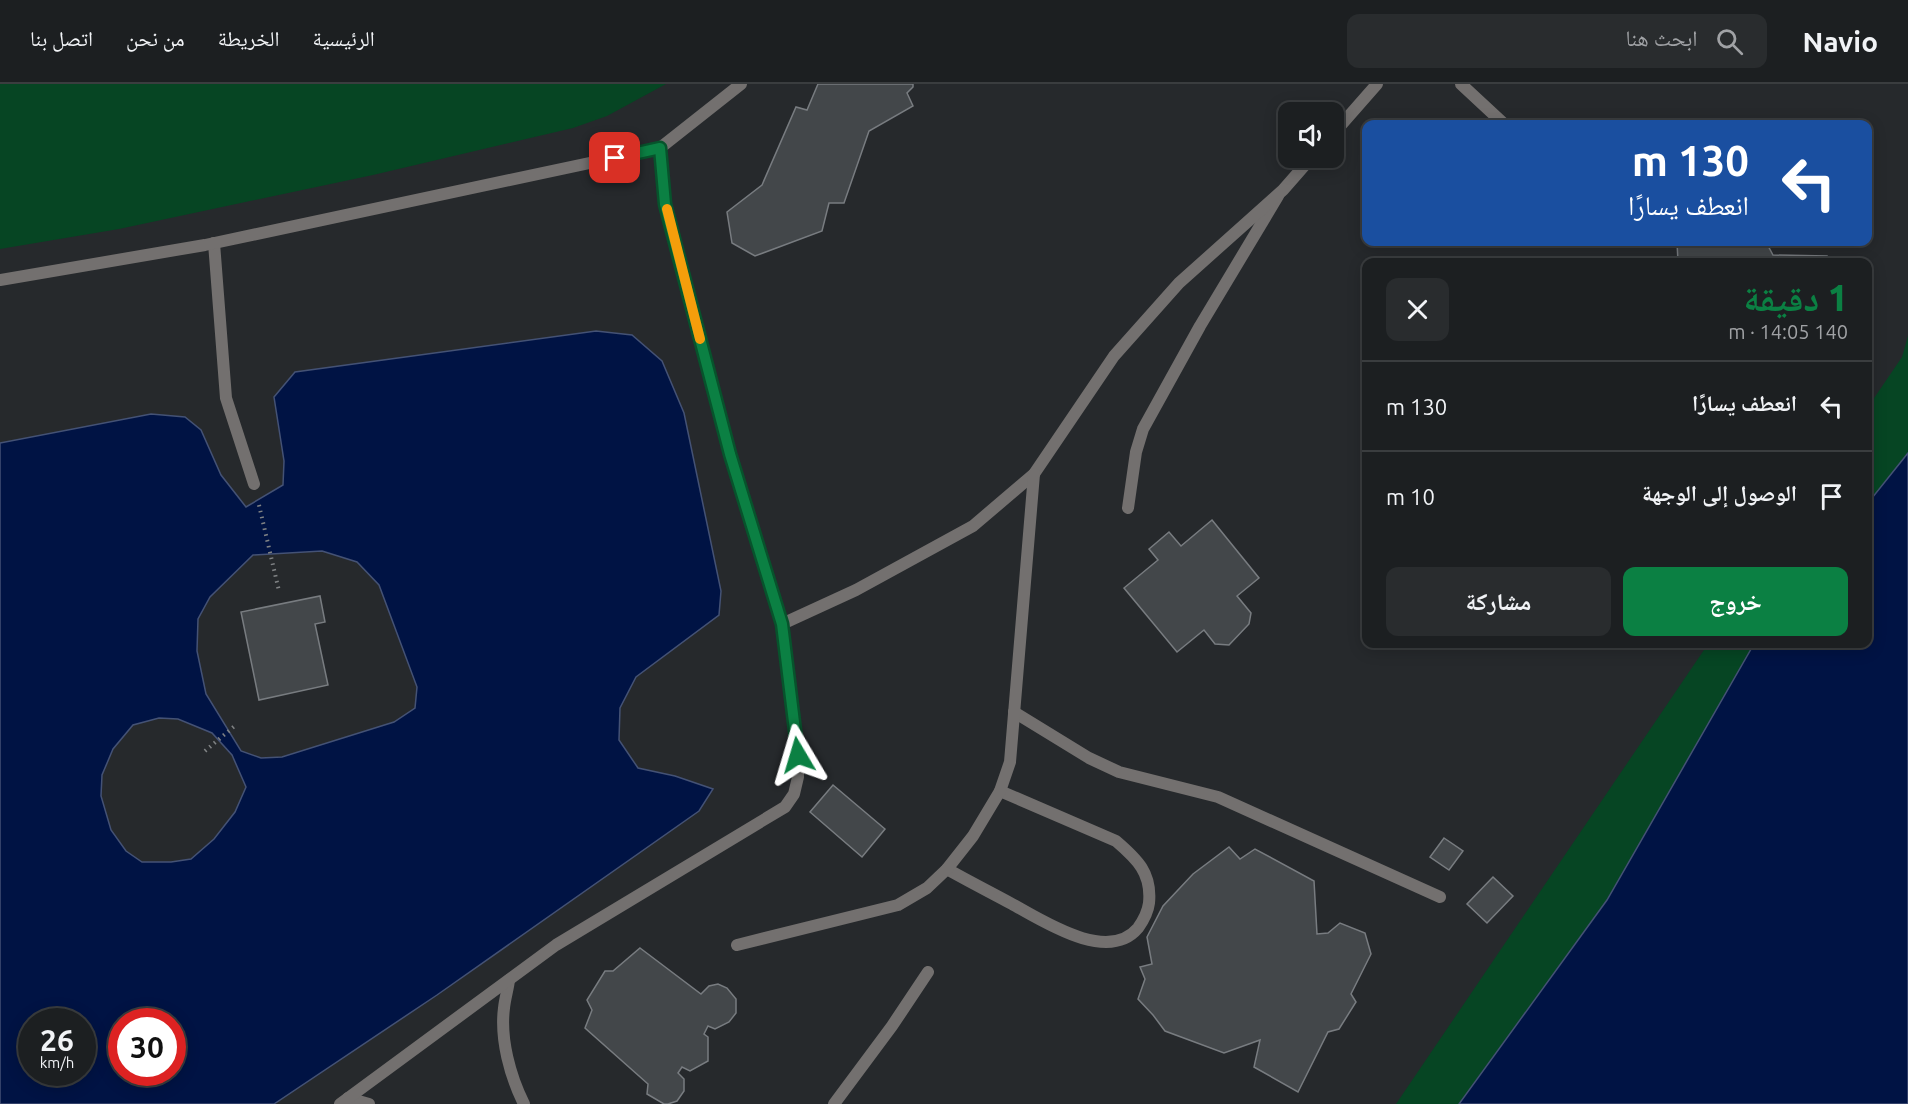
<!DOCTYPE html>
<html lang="ar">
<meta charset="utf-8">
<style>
:root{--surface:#1c1f21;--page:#292c2e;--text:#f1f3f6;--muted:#a0a2a5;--line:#3a3d3f;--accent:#0b8043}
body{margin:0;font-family:Ubuntu,"Noto Naskh Arabic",sans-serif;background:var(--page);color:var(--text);direction:rtl;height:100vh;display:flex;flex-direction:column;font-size:22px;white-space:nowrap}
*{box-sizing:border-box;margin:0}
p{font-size:20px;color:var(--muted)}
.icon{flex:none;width:33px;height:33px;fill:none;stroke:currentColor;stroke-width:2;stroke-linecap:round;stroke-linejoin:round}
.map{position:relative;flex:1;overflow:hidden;direction:ltr}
.drawer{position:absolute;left:1362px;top:174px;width:510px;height:390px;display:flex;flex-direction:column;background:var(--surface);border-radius:12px;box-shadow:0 3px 15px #0003,0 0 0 2px var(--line);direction:rtl}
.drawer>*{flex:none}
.guide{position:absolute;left:1362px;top:36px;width:510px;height:126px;border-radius:12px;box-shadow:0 3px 15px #0003,0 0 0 2px var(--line);direction:rtl;background:#1a4fa0;color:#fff;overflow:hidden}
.fabs{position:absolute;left:1278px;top:18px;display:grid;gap:12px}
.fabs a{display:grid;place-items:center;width:66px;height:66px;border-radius:12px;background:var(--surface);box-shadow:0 3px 15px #0003,0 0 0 2px var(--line);font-size:30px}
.speed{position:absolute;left:18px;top:924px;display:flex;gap:12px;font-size:30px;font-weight:700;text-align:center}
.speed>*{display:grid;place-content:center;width:78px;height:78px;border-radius:50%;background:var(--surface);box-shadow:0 3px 15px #0003,0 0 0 2px var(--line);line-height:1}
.speed small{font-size:15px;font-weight:400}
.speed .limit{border:9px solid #d22;background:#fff;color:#111}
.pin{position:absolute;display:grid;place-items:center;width:51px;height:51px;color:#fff;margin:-26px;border-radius:12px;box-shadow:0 3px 9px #0006}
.me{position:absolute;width:66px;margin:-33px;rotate:353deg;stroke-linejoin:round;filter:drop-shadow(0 0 4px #0008)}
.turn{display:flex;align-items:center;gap:21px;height:126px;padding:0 24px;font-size:27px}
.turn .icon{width:78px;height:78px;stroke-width:2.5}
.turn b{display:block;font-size:42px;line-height:51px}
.round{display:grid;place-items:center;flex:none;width:63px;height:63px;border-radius:12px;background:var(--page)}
.headline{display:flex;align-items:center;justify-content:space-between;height:102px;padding:0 24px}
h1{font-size:36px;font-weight:800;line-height:45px;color:var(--accent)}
.cta{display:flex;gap:12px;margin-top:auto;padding:12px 24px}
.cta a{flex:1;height:69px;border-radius:12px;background:var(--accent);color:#fff;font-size:24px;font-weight:800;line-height:69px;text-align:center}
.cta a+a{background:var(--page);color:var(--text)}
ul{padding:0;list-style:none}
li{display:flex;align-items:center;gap:18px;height:90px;padding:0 24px;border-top:2px solid var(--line)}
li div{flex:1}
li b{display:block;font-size:22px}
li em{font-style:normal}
header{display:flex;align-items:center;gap:36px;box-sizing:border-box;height:84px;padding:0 30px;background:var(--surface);border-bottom:2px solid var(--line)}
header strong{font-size:28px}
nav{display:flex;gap:33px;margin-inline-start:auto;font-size:21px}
.search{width:420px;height:54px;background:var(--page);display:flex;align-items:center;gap:15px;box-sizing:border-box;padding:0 21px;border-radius:12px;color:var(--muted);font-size:22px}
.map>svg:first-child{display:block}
.green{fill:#064523}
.water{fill:#001344;stroke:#445275;stroke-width:1.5;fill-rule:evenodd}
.building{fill:#43474a;stroke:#787c80;stroke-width:1.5}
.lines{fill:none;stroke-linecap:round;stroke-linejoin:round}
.path{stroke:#808385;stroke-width:4;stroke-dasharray:1.5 4.5;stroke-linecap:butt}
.lane{stroke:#73706f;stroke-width:12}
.street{stroke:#73706f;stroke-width:12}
.route-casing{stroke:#07532c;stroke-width:15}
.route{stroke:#0b8043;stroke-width:10}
.slow{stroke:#f59e0b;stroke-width:10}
</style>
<header>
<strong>Navio</strong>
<div class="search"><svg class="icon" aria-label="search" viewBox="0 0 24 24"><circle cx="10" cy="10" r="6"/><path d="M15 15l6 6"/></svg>ابحث هنا</div>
<nav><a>الرئيسية</a><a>الخريطة</a><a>من نحن</a><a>اتصل بنا</a></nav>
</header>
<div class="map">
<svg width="1908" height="1020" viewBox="0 0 1908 1020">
<rect width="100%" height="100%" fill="#26292c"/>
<!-- green -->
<g class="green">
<polygon points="0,0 666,0 607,32 573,44 373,91 119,145 0,165"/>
<polygon points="1908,252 1908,369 1868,419 1868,323 1902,273"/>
<polygon points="1708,560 1754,560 1607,816 1459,1020 1396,1020"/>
</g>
<!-- water -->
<g class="water">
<path d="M596,247L632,251L662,277L684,329L721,507L719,531L636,593L620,624L619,656L638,684L675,692L713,705L699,727L437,911L274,1020H0V359L151,330L185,333L201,346L221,391L246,423L283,401L284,377L274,313L295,288ZM322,467L357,478L379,501L417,603L415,624L394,638L282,673L261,674L241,667L206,610L197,567L198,535L210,513L253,471ZM159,634L178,635L212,649L232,671L246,703L235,728L214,755L191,775L171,778H142L126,767L111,746L101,712L102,691L113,665L133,641ZM32,938H82V988H32ZM122,938H172V988H122Z"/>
<polygon points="1908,369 1908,1020 1459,1020 1607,816 1754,560 1868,560 1868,419"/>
</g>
<!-- building -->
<g class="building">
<polygon points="818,0 913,0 913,3 907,9 913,22 869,47 844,119 829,119 822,147 755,172 732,159 727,128 762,101 796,23 807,26"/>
<polygon points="1677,158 1766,158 1773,171 1827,172 1827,178 1678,178"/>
<polygon points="1212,436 1259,494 1237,512 1251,529 1249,540 1229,561 1215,560 1204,546 1177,568 1124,504 1158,476 1149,465 1169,448 1181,462"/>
<polygon points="320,512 325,538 315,540 328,601 259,616 241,528"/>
<polygon points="833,701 885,745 862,773 810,728"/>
<polygon points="1444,754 1463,767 1449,786 1430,773"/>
<polygon points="1229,763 1240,775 1255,765 1314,797 1317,850 1328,849 1340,839 1365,849 1371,870 1351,910 1356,918 1339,945 1328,948 1298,1008 1254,983 1260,956 1224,969 1165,947 1153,931 1138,915 1145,895 1140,883 1152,880 1147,853 1163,822 1193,790"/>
<polygon points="1493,793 1513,812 1487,839 1467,820"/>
<polygon points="640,864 701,910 709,902 718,900 727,904 736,915 736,929 729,938 715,945 708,942 704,950 708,953 708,977 690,987 682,983 678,989 684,995 684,1007 677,1017 668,1020 664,1020 647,1010 648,1000 585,944 592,926 587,916 605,887 613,887"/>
</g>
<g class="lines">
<!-- path -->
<g class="path">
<polyline points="259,421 279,507"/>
<polyline points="205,667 237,640"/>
</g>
<!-- lane -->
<g class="lane">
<polyline points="1461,0 1504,40"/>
<polyline points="214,159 226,314 254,400"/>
<polyline points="1128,424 1136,368 1143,345 1200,242 1278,112"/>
<polyline points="1014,628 1089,674 1119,688 1218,713 1440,813"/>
<path d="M947,785C968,797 990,808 1012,820C1043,837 1108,880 1138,844C1143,837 1148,827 1149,819C1152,789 1137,775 1116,757L1000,707"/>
</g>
<!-- street -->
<g class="street">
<polyline points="741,0 660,64 665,120 730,370 782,540 856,506 973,442 1034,390 1114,272 1179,199 1283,106 1311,74"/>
<polyline points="1334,49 1377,0"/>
<polyline points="0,196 205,161 660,64"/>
<polyline points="737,861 898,821 927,804 947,785 973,752 1000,707 1010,678 1034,390"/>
<path d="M509,896C508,905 505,914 504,924C500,955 510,992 524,1020"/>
<polyline points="348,1014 369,1020"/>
<polyline points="340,1020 556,861 785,723 794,710 798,693 798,671 782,540"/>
<polyline points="834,1020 892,942 928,888"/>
</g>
</g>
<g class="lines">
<!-- route casing -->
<g class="route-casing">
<polyline id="route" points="615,74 660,64 665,120 730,370 782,540 798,671"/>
</g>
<!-- route -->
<use href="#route" class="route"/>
<!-- slow -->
<polyline class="slow" points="667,125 700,255"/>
</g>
</svg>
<div class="fabs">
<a><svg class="icon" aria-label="sound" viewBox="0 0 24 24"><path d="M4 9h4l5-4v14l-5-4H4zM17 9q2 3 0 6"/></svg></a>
</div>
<div class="speed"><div>26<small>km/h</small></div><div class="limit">30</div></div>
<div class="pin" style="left:615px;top:74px;background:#d93025"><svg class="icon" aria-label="arrive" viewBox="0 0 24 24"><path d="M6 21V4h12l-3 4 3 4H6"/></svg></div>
<svg class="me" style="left:798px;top:671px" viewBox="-20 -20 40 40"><path d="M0-17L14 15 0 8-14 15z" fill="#0b8043" stroke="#fff" stroke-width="4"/></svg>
<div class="guide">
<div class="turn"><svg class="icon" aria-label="left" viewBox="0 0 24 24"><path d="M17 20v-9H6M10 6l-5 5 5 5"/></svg><div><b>130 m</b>انعطف يسارًا</div></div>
</div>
<section class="drawer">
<div class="headline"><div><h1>1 دقيقة</h1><p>140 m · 14:05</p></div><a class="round"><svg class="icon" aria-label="close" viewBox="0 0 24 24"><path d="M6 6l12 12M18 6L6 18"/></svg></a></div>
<ul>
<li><svg class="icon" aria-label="left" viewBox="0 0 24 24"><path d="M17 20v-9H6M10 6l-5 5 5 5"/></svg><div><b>انعطف يسارًا</b></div><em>130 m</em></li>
<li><svg class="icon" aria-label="arrive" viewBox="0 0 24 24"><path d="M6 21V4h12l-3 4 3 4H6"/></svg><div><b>الوصول إلى الوجهة</b></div><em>10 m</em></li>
</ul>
<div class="cta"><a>خروج</a><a>مشاركة</a></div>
</section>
</div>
